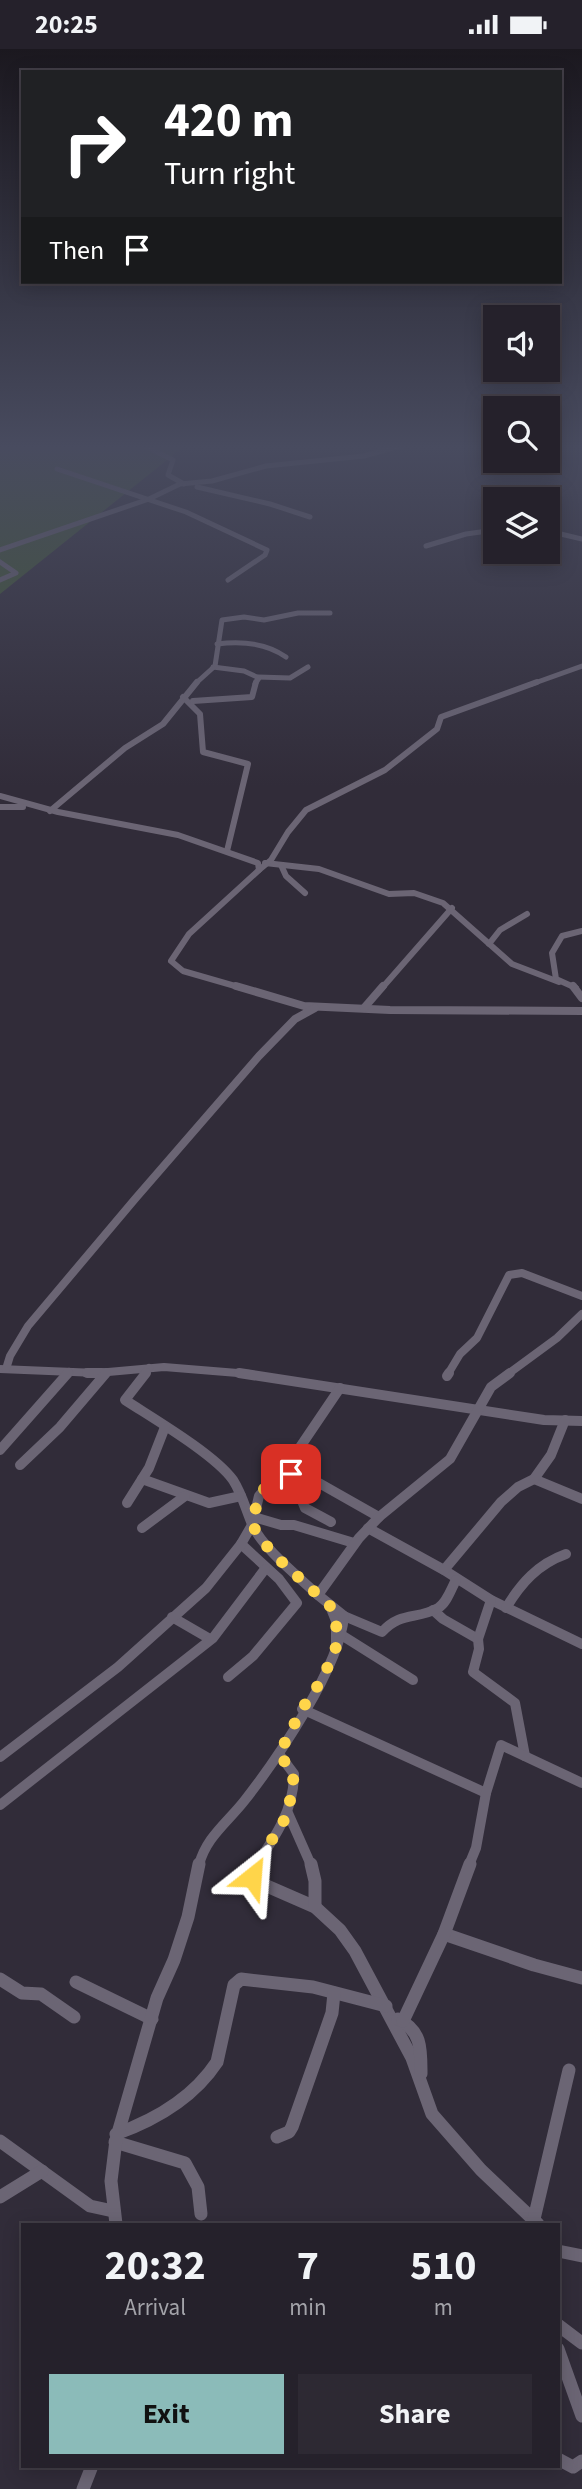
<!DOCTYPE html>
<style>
:root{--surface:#25212b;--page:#2d2933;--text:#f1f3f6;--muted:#a3a3a9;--line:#423e47;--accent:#8bbbb9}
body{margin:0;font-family:"Source Sans 3",sans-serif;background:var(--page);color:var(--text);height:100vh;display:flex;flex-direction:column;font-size:26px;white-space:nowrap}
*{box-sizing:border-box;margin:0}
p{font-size:23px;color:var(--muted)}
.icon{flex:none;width:38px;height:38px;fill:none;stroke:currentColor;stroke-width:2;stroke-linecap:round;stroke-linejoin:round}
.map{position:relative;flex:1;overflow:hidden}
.sheet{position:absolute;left:21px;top:2174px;width:539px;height:245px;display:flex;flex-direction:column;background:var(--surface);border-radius:0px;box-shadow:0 4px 18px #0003,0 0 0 2px var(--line)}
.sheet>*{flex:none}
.top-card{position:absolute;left:21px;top:21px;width:541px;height:214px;border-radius:0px;box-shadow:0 4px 18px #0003,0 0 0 2px var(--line);background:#202124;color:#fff;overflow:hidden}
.fabs{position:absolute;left:483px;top:256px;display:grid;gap:14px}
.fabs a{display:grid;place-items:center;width:77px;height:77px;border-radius:0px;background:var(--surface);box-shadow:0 4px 18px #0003,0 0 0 2px var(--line);font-size:35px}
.pin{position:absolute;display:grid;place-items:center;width:60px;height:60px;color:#fff;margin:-30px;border-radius:14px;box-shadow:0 4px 10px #0006}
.me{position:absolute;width:77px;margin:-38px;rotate:28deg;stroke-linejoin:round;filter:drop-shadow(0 0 5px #0008)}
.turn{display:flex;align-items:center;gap:24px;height:147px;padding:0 28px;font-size:32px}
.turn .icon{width:91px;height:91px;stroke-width:2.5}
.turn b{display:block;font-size:49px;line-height:60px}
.then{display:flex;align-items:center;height:66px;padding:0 28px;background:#0003;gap:14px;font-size:26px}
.eta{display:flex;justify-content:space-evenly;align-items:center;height:119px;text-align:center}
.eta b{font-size:42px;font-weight:700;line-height:49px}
.cta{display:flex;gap:14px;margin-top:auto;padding:14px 28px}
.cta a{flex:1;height:80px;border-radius:0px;background:var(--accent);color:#111;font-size:28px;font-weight:700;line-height:80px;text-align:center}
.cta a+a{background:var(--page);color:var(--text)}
.status{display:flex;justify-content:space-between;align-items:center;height:49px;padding:0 35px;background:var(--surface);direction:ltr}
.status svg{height:19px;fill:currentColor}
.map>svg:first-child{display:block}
.green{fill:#405731}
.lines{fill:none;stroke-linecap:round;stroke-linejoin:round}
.minor-far4{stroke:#6b6574;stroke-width:5}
.minor-far3{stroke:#6b6574;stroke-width:6}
.minor-far2{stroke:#6b6574;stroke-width:8}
.minor-far1{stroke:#6b6574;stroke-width:10}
.minor{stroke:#6b6574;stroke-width:13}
.route{stroke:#ffd54a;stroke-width:12;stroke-dasharray:0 21.6}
</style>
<div class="status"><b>20:25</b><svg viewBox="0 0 49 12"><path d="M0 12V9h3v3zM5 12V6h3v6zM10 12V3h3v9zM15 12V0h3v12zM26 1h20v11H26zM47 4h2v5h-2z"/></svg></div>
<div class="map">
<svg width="582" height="2440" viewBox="0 0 582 2440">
<rect width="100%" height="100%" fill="#312c39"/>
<!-- green -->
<polygon class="green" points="0,395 187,395 0,545"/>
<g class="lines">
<!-- minor-far4 -->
<g class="minor-far4">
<polyline points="141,395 173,411 168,426 184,435"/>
<polyline points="57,420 186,463 267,501 265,506 228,531"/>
<polyline points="197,438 270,455 310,468"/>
<polyline points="548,482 582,490"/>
<polyline points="426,497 466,485 495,481"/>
<polyline points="0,501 149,450 180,435 212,432 266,417 364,407 407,395"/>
<polyline points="0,513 16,524 0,531"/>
<path d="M217,595C240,592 266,594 286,608"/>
<polyline points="213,618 244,622 259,629 255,635"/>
<polyline points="258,628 290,629 308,618"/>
<polyline points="195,635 215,617 222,571 244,568 264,571 298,564 330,564"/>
<polyline points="532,635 582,617"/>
</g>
<!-- minor-far3 -->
<g class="minor-far3">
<polyline points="183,648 200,665 203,703 248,715 227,802"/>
<polyline points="193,652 252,648 256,633"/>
<polyline points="0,747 58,763 178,786 258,814 259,821 189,885 171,912 183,922 242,939"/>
<polyline points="0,758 23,758"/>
<polyline points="50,762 125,699 163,675 197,633"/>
<polyline points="265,814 319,820 389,845 414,844 443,854 512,915 559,933"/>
<polyline points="281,816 286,827 305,844"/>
<polyline points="259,821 271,811 288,783 306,761 385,721 437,680 441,668 537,633"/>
<polyline points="489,895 500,881 527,865"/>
<polyline points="382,939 452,859"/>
<polyline points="576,939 556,930 552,904 562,887 582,882"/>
</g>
<!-- minor-far2 -->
<g class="minor-far2">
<polyline points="236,937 304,957 390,961 582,962"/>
<polyline points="573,937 582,949"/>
<polyline points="364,959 383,937"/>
<polyline points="0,1320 97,1324 164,1318 250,1325"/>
<polyline points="6,1320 10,1307 28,1277 135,1150 259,1007 295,970 315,959"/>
<polyline points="67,1325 69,1323"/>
<polyline points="144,1325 149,1319"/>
<polyline points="448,1325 460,1305 477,1289 509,1226 522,1224 582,1247"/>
<polyline points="508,1325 557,1289 582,1265"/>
</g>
<!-- minor-far1 -->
<g class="minor-far1">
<polyline points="87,1324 102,1324"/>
<path d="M146,1324L125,1351C154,1370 214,1405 233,1431C242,1445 246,1461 252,1475C262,1499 299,1528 318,1546"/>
<polyline points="239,1324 544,1371 582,1372"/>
<polyline points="447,1327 449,1324"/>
<polyline points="0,1401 68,1324"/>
<polyline points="20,1416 60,1378 106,1324"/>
<polyline points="279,1424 319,1434 379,1468"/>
<polyline points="291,1425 305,1459 331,1473"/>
<polyline points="142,1430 209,1454 241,1447"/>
<polyline points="534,1430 582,1450"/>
<polyline points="127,1454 149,1419 165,1378"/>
<polyline points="254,1468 281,1476 294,1476 354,1494"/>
<polyline points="142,1479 185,1447"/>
<polyline points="368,1479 444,1521 491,1551 582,1595"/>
<polyline points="444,1521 501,1453 518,1438 534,1430 551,1406 565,1371"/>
<polyline points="330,1557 336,1572 336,1596"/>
<path d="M506,1559C521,1534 538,1515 566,1505"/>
<polyline points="433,1561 443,1570 478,1590 479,1600 473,1623 515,1654 525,1707"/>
<path d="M344,1567L382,1583C401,1562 417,1571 438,1559C447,1554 451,1540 456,1531"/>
<polyline points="172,1568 210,1590"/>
<polyline points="343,1587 413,1631"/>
<polyline points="478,1590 491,1551"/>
<polyline points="228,1628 253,1607 297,1554 279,1530 241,1495"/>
<polyline points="302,1660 486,1744"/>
<polyline points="0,1708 118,1618 206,1539 241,1495 252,1476 259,1447 296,1404 340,1339"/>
<polyline points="0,1756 213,1589 265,1520"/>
<polyline points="288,1764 311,1816"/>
<path d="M199,1816C206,1788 228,1773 245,1751C277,1710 340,1618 344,1567L318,1546L359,1489L379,1468L450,1410L491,1338L510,1324"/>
<path d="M256,1816C275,1788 294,1761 294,1725L279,1705"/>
<polyline points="469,1816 476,1799 486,1744 501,1696 582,1734"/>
</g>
<!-- minor -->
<g class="minor">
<polyline points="257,1815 253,1821 253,1831 315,1858 340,1881 355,1902 412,2009 432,2065 481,2121 538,2175"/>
<polyline points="311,1815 315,1832 315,1858"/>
<polyline points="444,1885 534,1916 582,1929"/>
<polyline points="0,1930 22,1944 41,1945 74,1968"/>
<polyline points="76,1933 152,1970"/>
<path d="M398,1970C422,1982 421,2000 421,2025"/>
<polyline points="403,1972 444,1885 470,1815"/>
<path d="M116,2085C155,2071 194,2048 217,2013L234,1936L241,1930L313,1938L386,1957"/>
<polyline points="277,2088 289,2083 292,2078 332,1964 334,1944"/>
<polyline points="0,2092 90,2157 113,2162"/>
<polyline points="115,2093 185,2114 198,2138 201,2165"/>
<polyline points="0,2148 42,2122"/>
<polyline points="534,2170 569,2021"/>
<polyline points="116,2175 111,2132 116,2091 157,1949 174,1911 188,1868 199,1815"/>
<polyline points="558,2202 582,2207"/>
<polyline points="558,2276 582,2294"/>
<polyline points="558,2300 582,2367"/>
<polyline points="558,2410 573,2418 582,2412"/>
<polyline points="83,2440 92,2417"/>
</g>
</g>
<!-- sky -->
<linearGradient id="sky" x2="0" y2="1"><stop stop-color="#1b181f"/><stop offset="0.54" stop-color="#484b5f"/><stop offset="1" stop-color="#484b5f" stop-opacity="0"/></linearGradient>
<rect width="582" height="737" fill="url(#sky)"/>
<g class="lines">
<!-- route -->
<path class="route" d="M252,1828L253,1821L288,1765L294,1725L279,1705L302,1660L323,1629L336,1598L337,1580L330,1557L271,1503L252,1476C258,1450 257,1444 279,1424L291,1425"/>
</g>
</svg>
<div class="fabs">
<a><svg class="icon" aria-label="sound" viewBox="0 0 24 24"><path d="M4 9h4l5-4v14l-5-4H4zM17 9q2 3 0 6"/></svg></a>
<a><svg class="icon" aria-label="search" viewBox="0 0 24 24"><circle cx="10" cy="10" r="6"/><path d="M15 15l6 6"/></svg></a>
<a><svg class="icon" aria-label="layers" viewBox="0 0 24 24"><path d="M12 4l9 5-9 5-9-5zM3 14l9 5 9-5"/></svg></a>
</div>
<div class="pin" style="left:291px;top:1425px;background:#d93025"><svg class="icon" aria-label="arrive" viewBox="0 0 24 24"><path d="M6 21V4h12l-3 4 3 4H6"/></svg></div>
<svg class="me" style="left:252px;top:1828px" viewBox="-20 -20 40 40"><path d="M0-17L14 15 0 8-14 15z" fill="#ffd54a" stroke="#fff" stroke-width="4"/></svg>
<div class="top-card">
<div class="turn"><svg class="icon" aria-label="right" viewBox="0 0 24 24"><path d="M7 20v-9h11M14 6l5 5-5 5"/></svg><div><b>420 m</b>Turn right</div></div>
<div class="then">Then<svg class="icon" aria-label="arrive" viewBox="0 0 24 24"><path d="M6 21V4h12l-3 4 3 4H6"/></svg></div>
</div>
<section class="sheet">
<div class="eta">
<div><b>20:32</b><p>Arrival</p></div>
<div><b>7</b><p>min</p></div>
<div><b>510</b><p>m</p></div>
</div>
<div class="cta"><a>Exit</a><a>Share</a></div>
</section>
</div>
